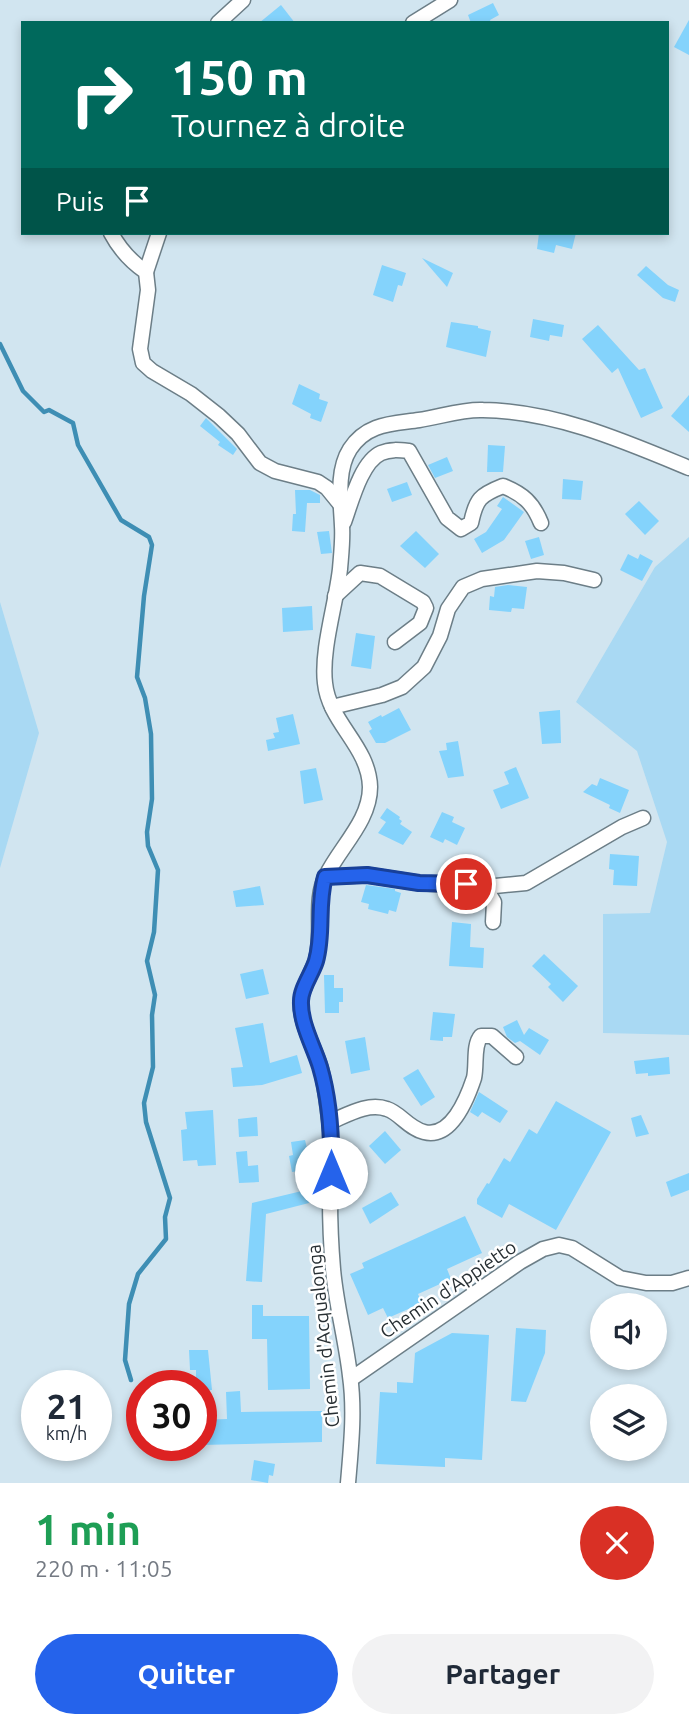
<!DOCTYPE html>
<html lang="fr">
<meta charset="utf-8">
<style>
:root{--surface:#fff;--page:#f2f2f3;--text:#1f2937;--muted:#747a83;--accent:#2563eb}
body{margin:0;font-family:Ubuntu,sans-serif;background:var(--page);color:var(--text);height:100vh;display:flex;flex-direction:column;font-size:26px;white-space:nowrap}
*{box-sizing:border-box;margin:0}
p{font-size:23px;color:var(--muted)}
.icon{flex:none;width:38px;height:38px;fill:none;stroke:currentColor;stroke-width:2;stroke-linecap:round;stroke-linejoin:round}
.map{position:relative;height:1483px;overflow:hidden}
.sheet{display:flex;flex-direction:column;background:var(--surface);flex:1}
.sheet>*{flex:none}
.hud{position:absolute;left:21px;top:21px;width:648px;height:214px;border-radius:0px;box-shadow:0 4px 10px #0003;background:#00695c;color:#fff;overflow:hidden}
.fabs{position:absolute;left:590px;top:1293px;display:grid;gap:14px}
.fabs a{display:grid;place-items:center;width:77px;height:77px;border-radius:50%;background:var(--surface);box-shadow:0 4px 10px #0003;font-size:35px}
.speed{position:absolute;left:21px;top:1370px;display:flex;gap:14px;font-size:35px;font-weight:700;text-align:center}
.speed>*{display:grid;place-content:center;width:91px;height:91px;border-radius:50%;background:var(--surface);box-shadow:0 4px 10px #0003;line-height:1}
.speed small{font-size:18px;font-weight:400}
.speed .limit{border:10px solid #d22;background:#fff;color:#111}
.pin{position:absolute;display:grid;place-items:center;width:60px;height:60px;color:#fff;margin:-30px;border:4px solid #fff;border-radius:50%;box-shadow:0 2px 7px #0007}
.me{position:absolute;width:77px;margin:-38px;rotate:0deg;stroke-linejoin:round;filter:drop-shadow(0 0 5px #0008)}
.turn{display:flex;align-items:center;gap:24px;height:147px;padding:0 35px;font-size:32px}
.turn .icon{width:91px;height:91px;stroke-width:2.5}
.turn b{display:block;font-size:49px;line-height:60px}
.then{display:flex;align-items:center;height:66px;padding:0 35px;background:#0003;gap:14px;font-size:26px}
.round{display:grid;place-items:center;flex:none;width:74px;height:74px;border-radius:37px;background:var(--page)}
.overview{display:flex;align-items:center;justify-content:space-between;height:119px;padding:0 35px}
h1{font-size:42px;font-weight:700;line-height:52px;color:#1e9e55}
.primary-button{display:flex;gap:14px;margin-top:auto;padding:14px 35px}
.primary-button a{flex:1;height:80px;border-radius:42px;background:var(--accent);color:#fff;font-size:28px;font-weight:700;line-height:80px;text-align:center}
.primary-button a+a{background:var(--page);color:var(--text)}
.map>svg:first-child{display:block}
.green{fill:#a9d9f3}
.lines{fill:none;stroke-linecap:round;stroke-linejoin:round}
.stream{stroke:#3e8eb4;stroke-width:4.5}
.building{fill:#84d3fc}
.minor-casing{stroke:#6c7e87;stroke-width:17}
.minor{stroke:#fff;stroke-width:14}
.route-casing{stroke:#184099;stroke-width:18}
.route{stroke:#2563eb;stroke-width:12}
.labels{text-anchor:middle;stroke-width:5;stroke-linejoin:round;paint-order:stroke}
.street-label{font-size:19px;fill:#272f33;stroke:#fff}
</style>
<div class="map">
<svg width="689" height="1483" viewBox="0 0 689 1483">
<rect width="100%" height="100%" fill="#d1e5f0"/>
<!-- green -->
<g class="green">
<polygon points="689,537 689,1035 603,1033 603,914 650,913 667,842 637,751 576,702 655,567"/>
<polygon points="0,602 39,733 0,868"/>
</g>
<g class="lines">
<!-- stream -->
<polyline class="stream" points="0,344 23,391 44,412 49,410 73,423 78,445 121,520 149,537 152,545 144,596 137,677 145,698 151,734 152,799 147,832 148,846 158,870 154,932 147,961 155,995 152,1015 153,1067 144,1103 146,1122 170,1198 165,1217 166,1239 138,1274 129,1304 125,1360 131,1380"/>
</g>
<!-- building -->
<g class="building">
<polygon points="493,3 499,15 490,20 491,23 471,23 468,15"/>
<polygon points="281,5 295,23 259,23"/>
<polygon points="689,20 689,55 674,47"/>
<polygon points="539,233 576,233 572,249 556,245 554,253 537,249"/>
<polygon points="422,258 453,273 447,287"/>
<polygon points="382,265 406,273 402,286 398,285 393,302 373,295"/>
<polygon points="646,266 668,285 679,290 675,302 663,298 637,275"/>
<polygon points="533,319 564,325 562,337 550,335 549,341 530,337"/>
<polygon points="451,322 478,326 478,328 491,331 486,357 446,347"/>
<polygon points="598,325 639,370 645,368 663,408 641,418 618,368 612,373 582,339"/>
<polygon points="299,384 320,394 319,399 328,402 321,422 310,418 311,414 292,404"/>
<polygon points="689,395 689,432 671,416"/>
<polygon points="206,418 237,449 233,455 218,445 220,442 200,426"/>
<polygon points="488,445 505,446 503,472 487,472"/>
<polygon points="447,457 453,471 435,478 428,465"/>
<polygon points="563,479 583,481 581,500 562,499"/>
<polygon points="407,482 412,495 392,502 387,489"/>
<polygon points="295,490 310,490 320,495 320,503 307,503 305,532 292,531 293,514 296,514"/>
<polygon points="503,497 524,512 504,540 482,553 474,539 486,532 502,509 497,506"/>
<polygon points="639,501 659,521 645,535 625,514"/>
<polygon points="329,531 332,553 321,554 317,532"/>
<polygon points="416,531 439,554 425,568 400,546"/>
<polygon points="539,537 544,555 531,559 525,541"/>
<polygon points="628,554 638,559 640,554 653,561 642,581 620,570"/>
<polygon points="508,585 527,587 524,609 512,608 511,612 489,610 490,596 494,597 495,587"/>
<polygon points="312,606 313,630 283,632 282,608"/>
<polygon points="356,633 375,636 371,669 351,666"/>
<polygon points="399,708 411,730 385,743 376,743 369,731 372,729 368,722 381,715 382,717"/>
<polygon points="560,710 561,743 542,744 539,712"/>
<polygon points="293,714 300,744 268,751 266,740 275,738 273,733 279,732 276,718"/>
<polygon points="458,741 464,776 448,778 439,751 447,750 446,743"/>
<polygon points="516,767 529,798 501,809 493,790 509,784 504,772"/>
<polygon points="316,768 323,800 304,804 300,771"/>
<polygon points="600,778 629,790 620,813 609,808 610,805 583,792 592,784 597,786"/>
<polygon points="387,808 400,817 399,819 402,821 400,824 412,832 403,845 378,833 386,822 380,818"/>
<polygon points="442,812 454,817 452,822 465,828 457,845 445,839 443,843 430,837"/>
<polygon points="610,854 639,856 637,886 613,885 614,870 609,869"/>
<polygon points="366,885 395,889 395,891 401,893 396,912 389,910 388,914 368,909 369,904 361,902"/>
<polygon points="260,886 264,905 236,907 233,891"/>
<polygon points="452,922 471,924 470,947 484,948 483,968 449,966"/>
<polygon points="544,954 578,986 563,1002 548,987 551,984 532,966"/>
<polygon points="263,969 269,994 246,999 240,974"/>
<polygon points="324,975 334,975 334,988 343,988 343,1002 339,1002 339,1013 325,1013"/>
<polygon points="433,1012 455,1014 452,1037 443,1037 443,1041 430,1040"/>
<polygon points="517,1020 524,1035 529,1028 549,1040 540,1055 520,1041 515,1043 507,1037 503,1027"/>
<polygon points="263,1023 270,1063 297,1055 302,1073 262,1085 233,1087 231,1068 243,1067 235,1028"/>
<polygon points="365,1037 370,1070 351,1074 345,1041"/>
<polygon points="669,1057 670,1074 648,1076 648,1073 636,1074 634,1061"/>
<polygon points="418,1069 435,1097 421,1106 403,1078"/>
<polygon points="479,1092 508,1111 500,1123 482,1112 478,1117 470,1112"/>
<polygon points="556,1101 611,1132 556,1230 509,1204 502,1218 477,1204 477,1199 487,1183 489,1184 504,1158 510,1162 529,1129 537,1134"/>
<polygon points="213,1110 216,1165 198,1166 197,1160 183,1161 181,1130 187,1129 185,1112"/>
<polygon points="641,1115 649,1134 636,1137 631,1118"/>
<polygon points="257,1117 258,1136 239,1137 238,1119"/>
<polygon points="385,1131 401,1150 385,1164 369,1146"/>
<polygon points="305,1140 312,1169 292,1172 289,1156 293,1155 291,1142"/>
<polygon points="247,1151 248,1166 258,1165 259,1182 239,1183 236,1152"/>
<polygon points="689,1173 689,1190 671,1197 666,1182"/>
<polygon points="306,1190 309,1203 266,1214 262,1282 246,1281 252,1203"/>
<polygon points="391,1192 399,1205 370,1224 362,1208"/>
<polygon points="465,1216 482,1253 447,1269 451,1279 418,1294 422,1303 388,1318 383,1308 368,1315 350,1274 364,1268 362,1263"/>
<polygon points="252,1305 263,1305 263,1316 309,1316 310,1389 268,1390 267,1339 252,1339"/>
<polygon points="516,1328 546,1330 545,1353 526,1402 511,1401"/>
<polygon points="452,1333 489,1335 482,1460 445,1458 445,1467 376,1464 380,1392 397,1393 397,1382 413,1383 415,1353"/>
<polygon points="189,1350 208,1350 212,1390 201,1391 201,1386 196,1386 196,1370 190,1370"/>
<polygon points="240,1391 241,1412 322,1411 322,1442 201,1445 201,1420 227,1419 226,1392"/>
<polygon points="254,1460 275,1464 273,1476 269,1475 268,1483 251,1480"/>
</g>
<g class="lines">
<!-- minor casing -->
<g class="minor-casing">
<g id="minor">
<polyline points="218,23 243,0"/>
<polyline points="413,23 450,0"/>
<path d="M111,233C120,250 130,261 146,272L148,290L140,349L143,363L152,371L191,394L219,416L238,434L260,463L275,471L318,482L327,488L340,504"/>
<polyline points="146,272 159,233"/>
<path d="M344,522C351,503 361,462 381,453C390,449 399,450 409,451L447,518L461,529L471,523C476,499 480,495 503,486C523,494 533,503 541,523"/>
<polyline points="335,596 360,573 380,576 423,602 426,608 420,623 395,642"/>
<polyline points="332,707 382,695 402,687 424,667 440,636 448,609 463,587 482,579 537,571 564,573 594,580"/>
<polyline points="325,877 367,875 419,883 485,887 526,883 622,827 643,818"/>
<polyline points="485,887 494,902 493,922"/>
<path d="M330,1122C347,1115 368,1102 387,1109C400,1113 408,1128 424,1132C451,1139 467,1099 474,1078C477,1065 473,1045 481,1036H492L516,1057"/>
<polyline points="351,1379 520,1262 543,1249 559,1245 572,1248 620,1278 646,1283 672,1283 689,1278"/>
<path d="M348,1483C351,1447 355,1411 350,1376C346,1340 336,1305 333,1269C331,1246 330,1221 330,1198C329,1171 333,1145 329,1119C327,1102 325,1085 321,1069C315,1048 299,1023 301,1000C302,987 312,973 316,960C324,933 313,901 326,876C340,847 370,821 370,787C369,746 329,723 325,683C321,650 336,604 340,569C341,556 343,540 342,526C341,502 336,471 350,449C367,423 392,424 419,420C440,417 462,409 483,410C555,411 624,441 689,468"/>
</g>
</g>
<!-- minor -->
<use href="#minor" class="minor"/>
</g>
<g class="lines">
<!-- route casing -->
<g class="route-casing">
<path id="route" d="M331,1173C332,1139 330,1101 320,1067C314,1047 300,1023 301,1001C301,988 312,974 316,961C324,933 317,905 325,877L367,875L419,883L466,884"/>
</g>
<!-- route -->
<use href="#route" class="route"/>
</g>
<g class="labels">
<!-- street labels -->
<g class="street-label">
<text transform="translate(448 1289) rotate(-34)" y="7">Chemin d'Appietto</text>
<text transform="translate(323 1336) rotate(-96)" y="7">Chemin d'Acqualonga</text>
</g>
</g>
</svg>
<div class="fabs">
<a><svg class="icon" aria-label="sound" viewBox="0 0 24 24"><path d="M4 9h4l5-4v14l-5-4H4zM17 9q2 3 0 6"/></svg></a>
<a><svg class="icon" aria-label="layers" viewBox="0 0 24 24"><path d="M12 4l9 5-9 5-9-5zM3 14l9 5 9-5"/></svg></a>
</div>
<div class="speed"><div>21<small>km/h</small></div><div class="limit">30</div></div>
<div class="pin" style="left:466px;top:884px;background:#d93025"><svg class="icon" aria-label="arrive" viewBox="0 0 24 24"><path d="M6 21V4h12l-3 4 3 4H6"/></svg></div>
<svg class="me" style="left:331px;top:1173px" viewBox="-20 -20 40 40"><circle r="19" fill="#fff"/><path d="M0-13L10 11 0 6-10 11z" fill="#2563eb"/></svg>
<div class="hud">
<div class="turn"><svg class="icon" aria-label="right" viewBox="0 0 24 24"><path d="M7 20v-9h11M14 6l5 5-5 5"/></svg><div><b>150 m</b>Tournez à droite</div></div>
<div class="then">Puis<svg class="icon" aria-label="arrive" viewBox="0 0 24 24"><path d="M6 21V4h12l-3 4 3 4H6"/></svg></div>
</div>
</div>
<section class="sheet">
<div class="overview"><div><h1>1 min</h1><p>220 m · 11:05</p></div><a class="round" style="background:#d93025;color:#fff"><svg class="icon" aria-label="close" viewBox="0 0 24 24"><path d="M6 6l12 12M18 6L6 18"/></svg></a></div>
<div class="primary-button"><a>Quitter</a><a>Partager</a></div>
</section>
